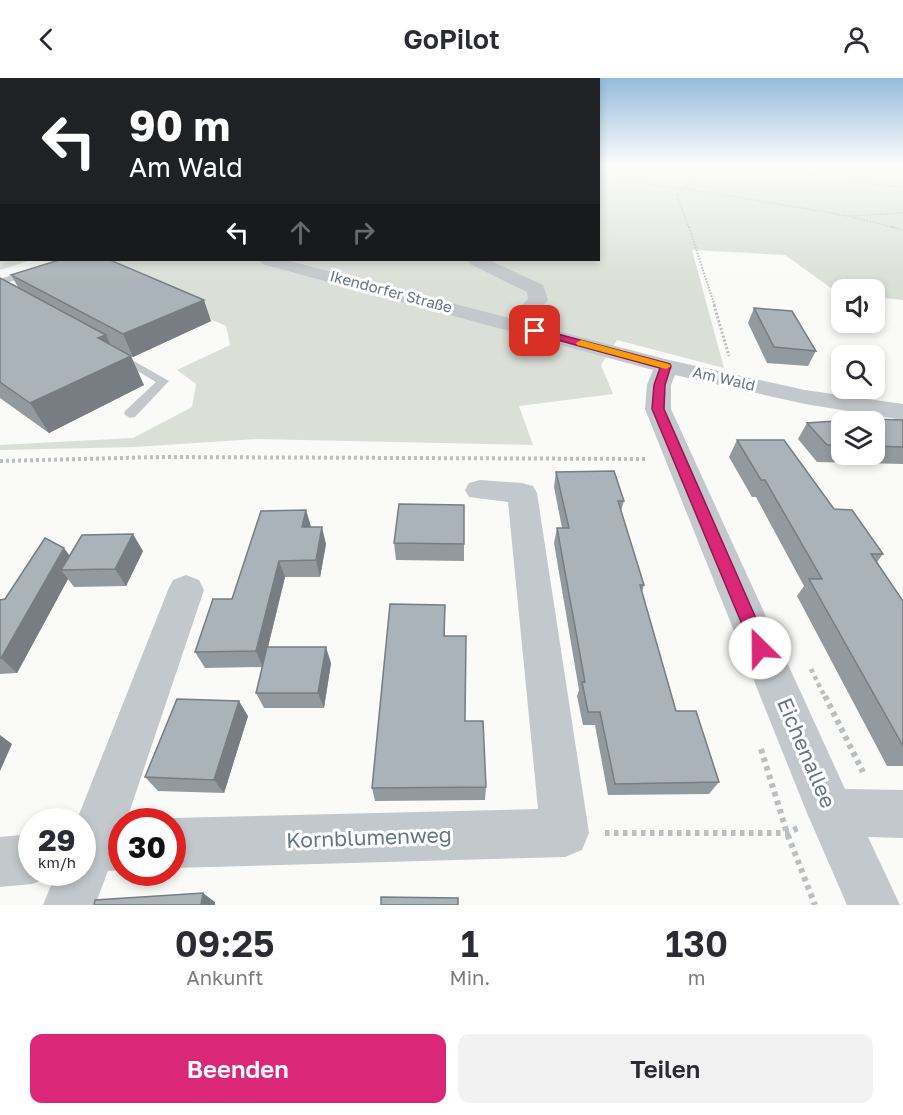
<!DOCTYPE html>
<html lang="de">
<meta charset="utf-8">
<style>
:root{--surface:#fff;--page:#f2f2f3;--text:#2b2b33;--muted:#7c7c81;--accent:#db2777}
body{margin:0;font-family:"Golos Text",sans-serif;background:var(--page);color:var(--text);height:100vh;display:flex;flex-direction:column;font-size:22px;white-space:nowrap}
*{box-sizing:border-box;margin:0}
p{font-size:20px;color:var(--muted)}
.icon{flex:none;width:33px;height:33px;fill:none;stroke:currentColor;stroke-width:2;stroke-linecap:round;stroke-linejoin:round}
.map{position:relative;height:827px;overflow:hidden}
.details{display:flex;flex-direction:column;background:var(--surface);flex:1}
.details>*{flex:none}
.top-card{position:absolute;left:0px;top:0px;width:600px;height:183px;box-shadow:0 3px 9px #0003;background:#202124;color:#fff;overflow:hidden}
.buttons{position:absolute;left:831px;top:201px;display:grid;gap:12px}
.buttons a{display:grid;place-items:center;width:54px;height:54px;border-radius:12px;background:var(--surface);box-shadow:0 3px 9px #0003;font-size:30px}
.speed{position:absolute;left:18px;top:730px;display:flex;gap:12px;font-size:30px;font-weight:700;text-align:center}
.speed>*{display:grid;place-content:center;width:78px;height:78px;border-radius:50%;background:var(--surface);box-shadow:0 3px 9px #0003;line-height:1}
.speed small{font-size:15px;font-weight:400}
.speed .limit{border:9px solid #d22;background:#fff;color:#111}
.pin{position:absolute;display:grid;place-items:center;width:51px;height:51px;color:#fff;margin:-26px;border-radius:12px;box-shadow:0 3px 9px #0006}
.me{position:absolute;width:66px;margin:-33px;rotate:337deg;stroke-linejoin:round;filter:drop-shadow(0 0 4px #0008)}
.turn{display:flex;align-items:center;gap:21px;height:126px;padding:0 30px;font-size:27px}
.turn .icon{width:78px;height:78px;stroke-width:2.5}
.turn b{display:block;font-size:42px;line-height:51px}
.lanes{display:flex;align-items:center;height:57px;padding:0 30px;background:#0003;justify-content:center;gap:30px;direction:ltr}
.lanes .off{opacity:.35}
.eta{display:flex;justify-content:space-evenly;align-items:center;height:102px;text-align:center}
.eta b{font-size:36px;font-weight:600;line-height:42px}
.action{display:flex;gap:12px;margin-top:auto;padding:12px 30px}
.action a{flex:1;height:69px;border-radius:12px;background:var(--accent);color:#fff;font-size:24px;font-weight:600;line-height:69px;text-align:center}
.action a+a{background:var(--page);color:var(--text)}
header{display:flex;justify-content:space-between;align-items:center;height:78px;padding:0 30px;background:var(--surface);font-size:27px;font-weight:600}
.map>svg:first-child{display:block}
.green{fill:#dadfd7}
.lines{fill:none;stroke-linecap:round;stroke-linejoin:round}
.path-far5{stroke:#bbbfc2;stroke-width:1.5;stroke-dasharray:1.5 1.5;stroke-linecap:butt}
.path-far4{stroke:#bbbfc2;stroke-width:2;stroke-dasharray:1.5 1.5;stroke-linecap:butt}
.path-far3{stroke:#bbbfc2;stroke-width:3;stroke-dasharray:2 2;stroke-linecap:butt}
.path-far2{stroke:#bbbfc2;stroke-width:4;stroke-dasharray:3 3;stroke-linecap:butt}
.path-far1{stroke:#bbbfc2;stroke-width:4.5;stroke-dasharray:4 4;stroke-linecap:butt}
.path{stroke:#bbbfc2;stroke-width:6;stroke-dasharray:4.5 4.5;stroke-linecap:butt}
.service{fill:#c3c8cc;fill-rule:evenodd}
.minor{fill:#c3c8cc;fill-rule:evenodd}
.wall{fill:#929a9f;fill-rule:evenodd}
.shaded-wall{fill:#777d82}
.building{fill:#aab3b9;stroke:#777d82;stroke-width:1.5}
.route{fill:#db2777;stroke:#8e194d;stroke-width:1.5}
.slow{fill:#f59e0b}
.labels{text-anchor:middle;stroke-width:6;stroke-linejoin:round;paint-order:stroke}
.far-street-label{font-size:15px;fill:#657683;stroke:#fff}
.near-street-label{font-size:21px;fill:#657683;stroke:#fff}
</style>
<header><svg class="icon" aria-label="back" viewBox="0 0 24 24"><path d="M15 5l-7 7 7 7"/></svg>GoPilot<svg class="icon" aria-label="person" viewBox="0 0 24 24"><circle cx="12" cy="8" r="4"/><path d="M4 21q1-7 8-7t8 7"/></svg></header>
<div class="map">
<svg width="903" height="827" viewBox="0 0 903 827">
<rect width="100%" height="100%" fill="#fafaf8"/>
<!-- green -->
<polygon class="green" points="599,88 903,88 903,222 875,219 874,212 842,212 841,216 838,215 785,177 692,172 724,290 617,262 601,287 613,316 519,328 533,367 257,361 135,369 0,372 0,367 133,360 192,329 196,306 177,292 230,267 226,248 77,182 31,182 0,192 0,157 2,182 598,182"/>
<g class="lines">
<!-- path-far5 -->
<g class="path-far5">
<polyline points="608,88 621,103 701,113 848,138 903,135"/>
<polyline points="773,88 849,104 903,109"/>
<polyline points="852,139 897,150"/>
<polyline points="689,150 677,117 691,105 723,100 716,88"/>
</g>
<!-- path-far4 -->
<g class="path-far4">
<polyline points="689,149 715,229"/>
<polyline points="891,149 903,152"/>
</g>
<!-- path-far3 -->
<polyline class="path-far3" points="714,227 729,278"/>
<!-- path-far2 -->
<polyline class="path-far2" points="0,383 162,379 648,381"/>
<!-- path-far1 -->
<polyline class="path-far1" points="811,591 825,619"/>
<!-- path -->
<g class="path">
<polyline points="825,618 863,694"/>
<polyline points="761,671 787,755 815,827"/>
<polyline points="605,755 787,755 798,750"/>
</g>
<!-- service -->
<g class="service">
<polygon points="31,191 34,192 34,196 0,207 0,201"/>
<polygon points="118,274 169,303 135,339 130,340 124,336 125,333 156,304 114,279 114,275"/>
</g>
<!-- minor -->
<g class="minor">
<rect x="0" y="157" width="2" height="10"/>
<polygon points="259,182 286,182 509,240 528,221 527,214 470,186 467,182 489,182 543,207 548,222 527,245 669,282 805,312 903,326 903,342 805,326 675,297 671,307 671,331 845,711 903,712 903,760 868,759 900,827 847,827 807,735 645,331 647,307 653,292 262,186"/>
<polygon points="480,402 522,405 533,408 537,415 589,755 582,772 565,779 172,790 172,744 163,744 172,740 538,731 508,424 469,419 465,412 469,405"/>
<polygon points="186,497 199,502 204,512 126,744 122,744 122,792 108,793 95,827 43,827 56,795 82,795 82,744 76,744 168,512 173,502"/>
<polygon points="32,756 32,795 51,795 50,799 32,806 0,809 0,759"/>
</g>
</g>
<!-- wall -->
<g class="wall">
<polygon points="11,197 211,243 133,279 110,266 144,307 49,355 0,320 0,200 18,209"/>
<polygon points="754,230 816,273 808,288 767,285 748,245"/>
<path d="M866,341L903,342V386L817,384L798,361L807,345ZM842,344H874V376H842Z"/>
<polygon points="737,362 834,431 883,476 877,484 903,523 903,688 887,688 797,518 804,508 756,419 752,419 729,379"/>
<polygon points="556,394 624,423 621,433 644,507 642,514 676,633 719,704 709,716 608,717 595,647 583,647 577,618 579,612 554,465 557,450 562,450 554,409"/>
<polygon points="306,432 311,449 326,466 320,499 285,499 268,569 331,585 324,630 264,630 256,615 262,589 205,590 195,574 232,521"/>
<polygon points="394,465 464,466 464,483 396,482"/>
<polygon points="143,473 126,508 74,509 68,501 17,595 0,596 0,522 5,521 69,478"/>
<polygon points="445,527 445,558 465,643 486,709 485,722 375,723 372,710"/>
<polygon points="248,638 224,715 158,713 145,699"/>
</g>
<!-- shaded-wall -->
<g class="shaded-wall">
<polygon points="204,222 211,243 133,279 123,256"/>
<polygon points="106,257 118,284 131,278 144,307 49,355 30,325 98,260"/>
<polygon points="306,432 311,449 302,449"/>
<polygon points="322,449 326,466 320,499 316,482"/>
<polygon points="133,456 143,473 126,508 115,491"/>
<polygon points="64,470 76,486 61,492 68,501 17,595 1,580"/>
<polygon points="279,483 285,499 263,589 256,573"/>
<polygon points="326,569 331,585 324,630 318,615"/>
<polygon points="239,623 248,638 224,715 214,702"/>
<polygon points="0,657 12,666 0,693"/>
<polygon points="203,815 215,824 215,827 201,827"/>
</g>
<!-- building -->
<g class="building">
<polygon points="59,182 110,182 204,222 123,256 11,197"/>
<polygon points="0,200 106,257 98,260 131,278 30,325 0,304"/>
<polygon points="754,230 792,233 816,273 774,269"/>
<polygon points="866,341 903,342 903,369 874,368 874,344 842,344 842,367 827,367 807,345"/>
<polygon points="737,362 784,362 834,431 852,432 883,476 871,476 903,523 903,668 809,501 822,501 765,402 761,402"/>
<polygon points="614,393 624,423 618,423 644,507 640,507 676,633 696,633 719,704 615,706 600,634 588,634 582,604 585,604 557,450 569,450 556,394"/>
<polygon points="399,426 464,427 464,466 394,465"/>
<polygon points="306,432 302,449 322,449 316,482 279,483 256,573 195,574 213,521 232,521 261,433"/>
<polygon points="133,456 115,491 61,492 82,457"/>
<polygon points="45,460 64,470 1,580 0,580 0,522 5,521"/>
<polygon points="390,526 445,527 444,558 466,558 465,643 483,643 486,709 372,710"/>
<polygon points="267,569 326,569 318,615 256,615"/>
<polygon points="177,621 239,623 214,702 145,699"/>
<polygon points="203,815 201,827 94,827 95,822"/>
<polygon points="381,819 458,820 458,827 381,827"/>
</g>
<!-- sky -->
<linearGradient id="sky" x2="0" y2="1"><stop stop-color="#96bcdc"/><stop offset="0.43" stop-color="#fdfdfc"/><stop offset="1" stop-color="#fdfdfc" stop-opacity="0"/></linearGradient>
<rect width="903" height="204" fill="url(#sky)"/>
<!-- route -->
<polygon class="route" points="535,250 670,286 671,288 665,307 664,331 769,570 766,575 760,578 754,575 652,331 654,307 660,290 532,255 530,253"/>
<!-- slow -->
<polygon class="slow" points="581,262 669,286 671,288 666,291 577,267 576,265"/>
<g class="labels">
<!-- far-street labels -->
<g class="far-street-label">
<text transform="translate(391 214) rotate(15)" y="5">Ikendorfer Straße</text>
<text transform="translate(724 301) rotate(13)" y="5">Am Wald</text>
</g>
<!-- near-street labels -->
<g class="near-street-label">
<text transform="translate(806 675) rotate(67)" y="7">Eichenallee</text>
<text transform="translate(369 760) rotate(-2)" y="7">Kornblumenweg</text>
</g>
</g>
</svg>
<div class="buttons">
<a><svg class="icon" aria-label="sound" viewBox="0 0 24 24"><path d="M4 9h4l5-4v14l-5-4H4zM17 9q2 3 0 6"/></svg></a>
<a><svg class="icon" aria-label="search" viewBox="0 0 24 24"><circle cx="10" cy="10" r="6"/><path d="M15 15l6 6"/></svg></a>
<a><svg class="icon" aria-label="layers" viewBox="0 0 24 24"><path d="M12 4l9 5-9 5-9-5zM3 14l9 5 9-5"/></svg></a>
</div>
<div class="speed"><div>29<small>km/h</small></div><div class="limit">30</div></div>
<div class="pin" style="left:535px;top:253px;background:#d93025"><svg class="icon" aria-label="arrive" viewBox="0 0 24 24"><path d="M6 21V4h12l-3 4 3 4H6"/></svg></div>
<svg class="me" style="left:760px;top:570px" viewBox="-20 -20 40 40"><circle r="19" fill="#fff"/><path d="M0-13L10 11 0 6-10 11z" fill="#db2777"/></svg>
<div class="top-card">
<div class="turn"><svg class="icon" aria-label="left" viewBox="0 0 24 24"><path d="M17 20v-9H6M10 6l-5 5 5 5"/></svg><div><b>90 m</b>Am Wald</div></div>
<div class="lanes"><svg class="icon" aria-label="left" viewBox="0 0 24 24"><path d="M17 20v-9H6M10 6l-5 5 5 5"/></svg><svg class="icon off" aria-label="ahead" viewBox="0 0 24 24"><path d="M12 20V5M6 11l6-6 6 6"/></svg><svg class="icon off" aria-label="right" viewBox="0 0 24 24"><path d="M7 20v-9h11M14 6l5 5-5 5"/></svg></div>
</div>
</div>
<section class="details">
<div class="eta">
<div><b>09:25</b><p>Ankunft</p></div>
<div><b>1</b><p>Min.</p></div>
<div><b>130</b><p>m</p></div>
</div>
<div class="action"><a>Beenden</a><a>Teilen</a></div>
</section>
